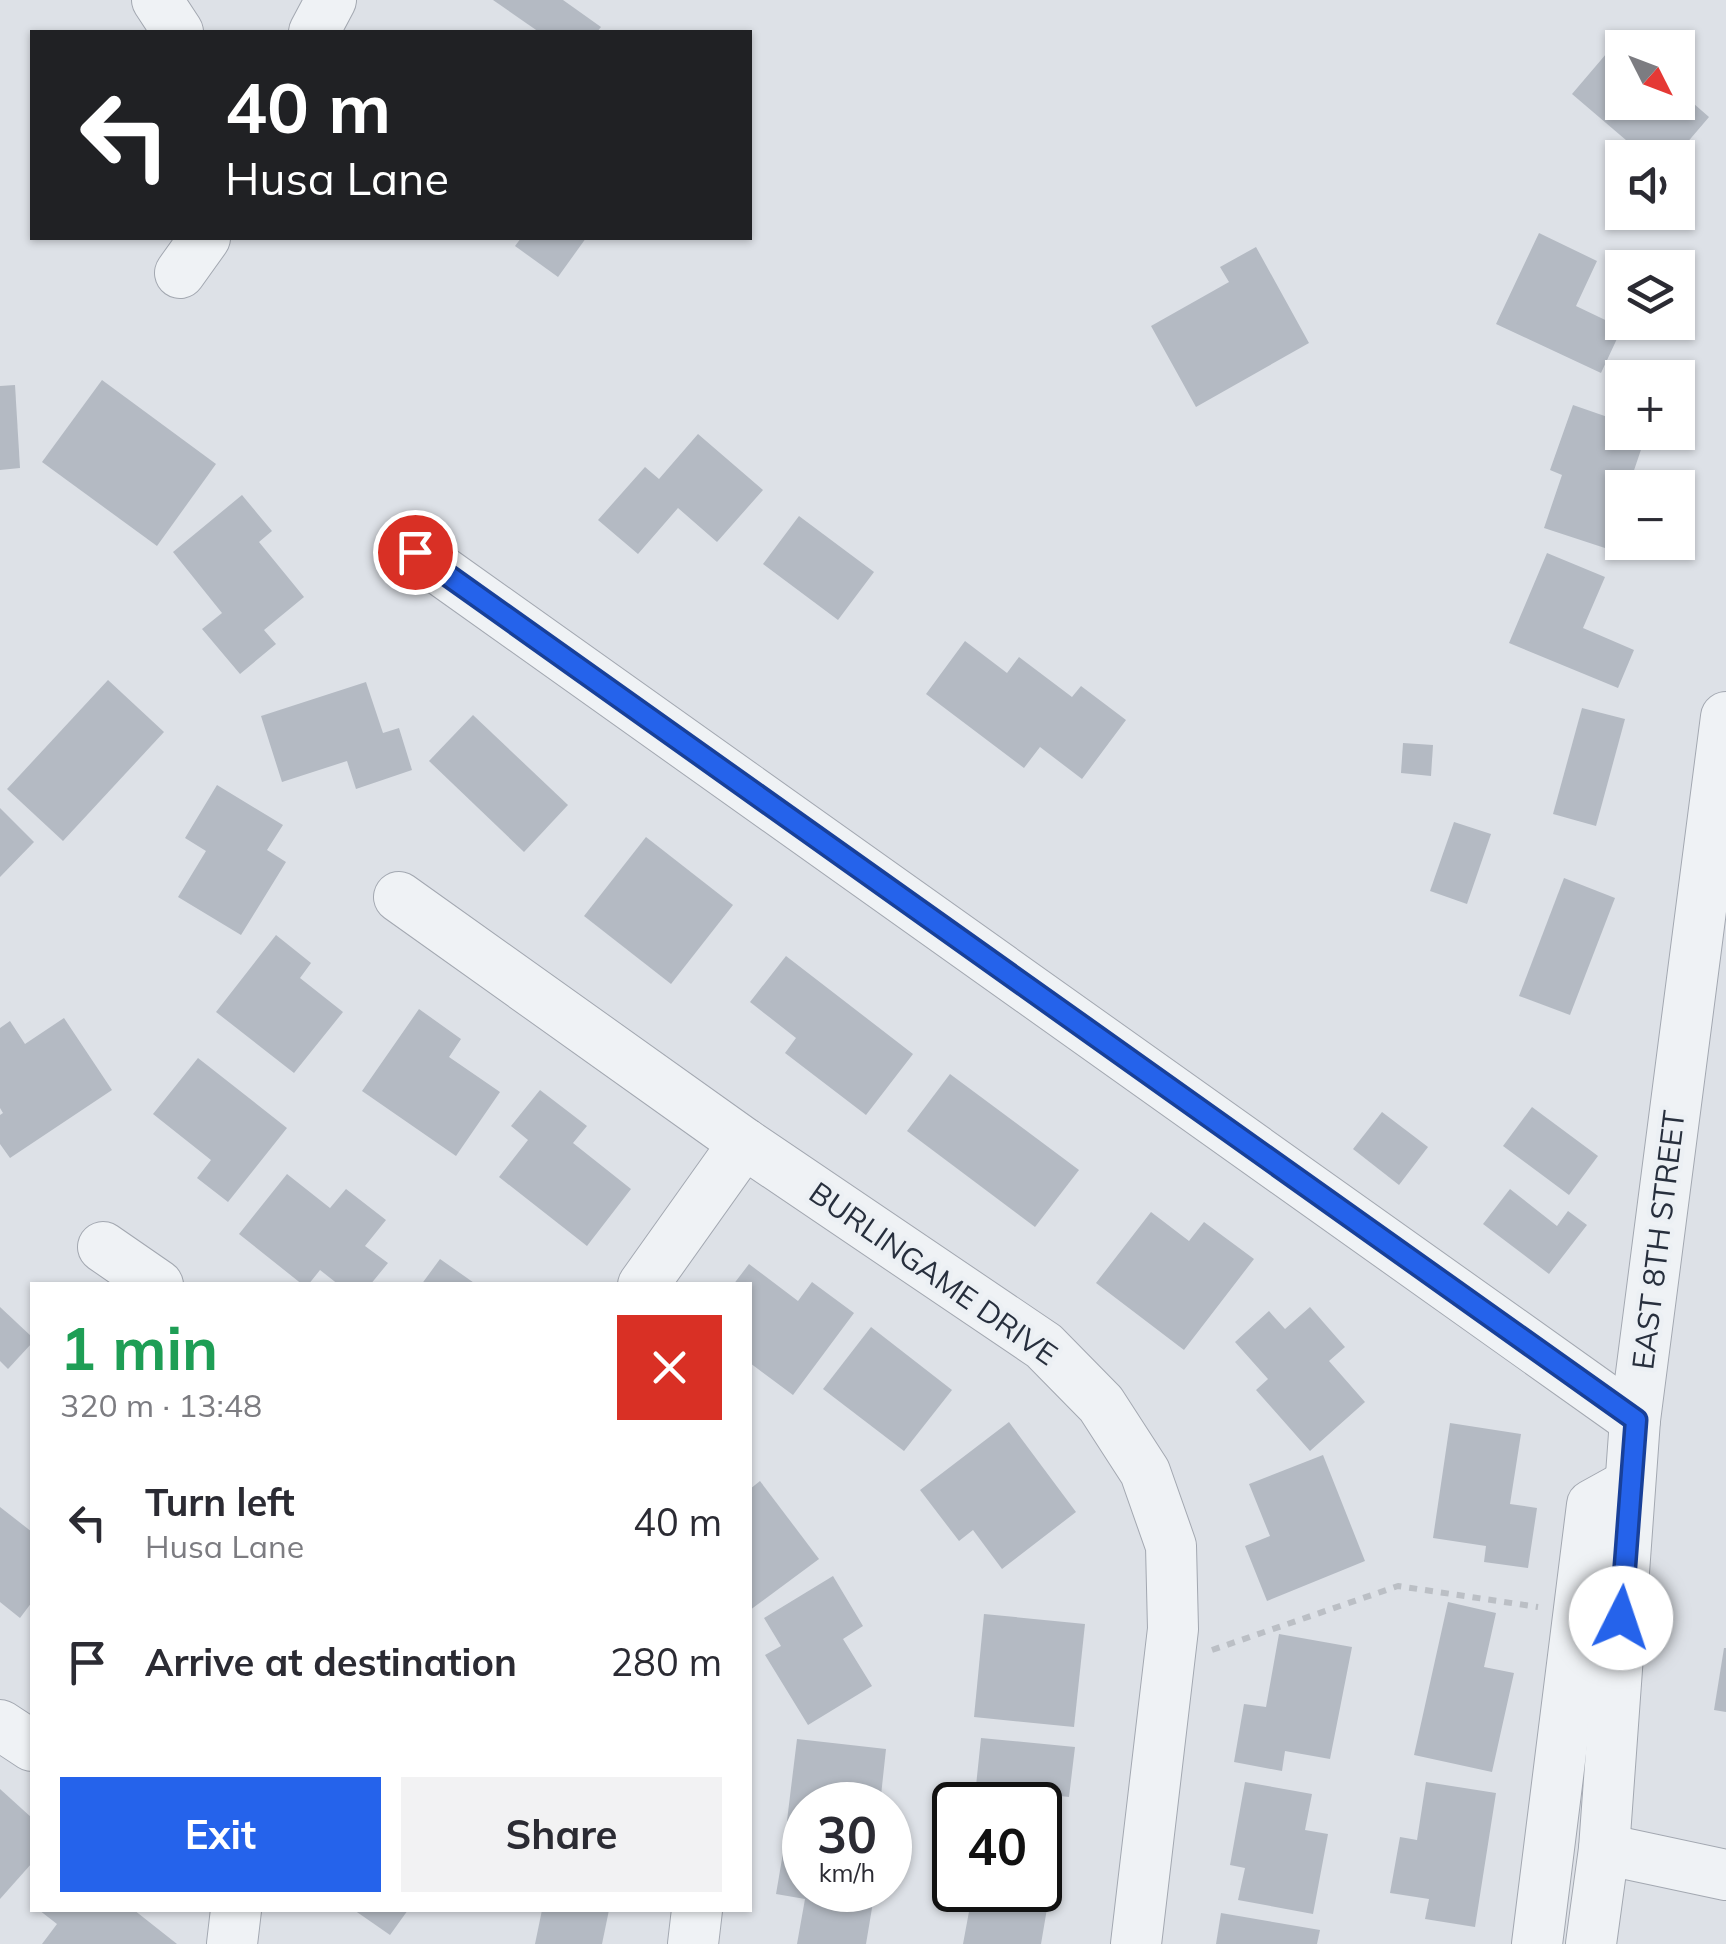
<!DOCTYPE html>
<meta charset="utf-8">
<style>
:root{--surface:#fff;--page:#f2f2f3;--text:#2b2b33;--muted:#7c7c81;--accent:#2563eb}
body{margin:0;font-family:Mulish,sans-serif;background:var(--page);color:var(--text);height:100vh;display:flex;flex-direction:column;font-size:38px;white-space:nowrap}
*{box-sizing:border-box;margin:0}
p{font-size:32px;color:var(--muted)}
.icon{flex:none;width:55px;height:55px;fill:none;stroke:currentColor;stroke-width:2;stroke-linecap:round;stroke-linejoin:round}
.map{position:relative;flex:1;overflow:hidden}
.details{position:absolute;left:30px;top:1282px;width:722px;height:630px;display:flex;flex-direction:column;background:var(--surface);border-radius:0px;box-shadow:0 2px 8px #0004}
.details>*{flex:none}
.hud{position:absolute;left:30px;top:30px;width:722px;height:210px;border-radius:0px;box-shadow:0 2px 8px #0004;background:#202124;color:#fff;overflow:hidden}
.needle{width:65px;rotate:132deg}
.tools{position:absolute;left:1605px;top:30px;display:grid;gap:20px}
.tools a{display:grid;place-items:center;width:90px;height:90px;border-radius:0px;background:var(--surface);box-shadow:0 2px 8px #0004;font-size:50px}
.speed{position:absolute;left:782px;top:1782px;display:flex;gap:20px;font-size:50px;font-weight:700;text-align:center}
.speed>*{display:grid;place-content:center;width:130px;height:130px;border-radius:50%;background:var(--surface);box-shadow:0 2px 8px #0004;line-height:1}
.speed small{font-size:25px;font-weight:400}
.speed .limit{border:5px solid #111;border-radius:15px;background:#fff;color:#111}
.pin{position:absolute;display:grid;place-items:center;width:85px;height:85px;color:#fff;margin:-42px;border:5px solid #fff;border-radius:50%;box-shadow:0 2px 10px #0007}
.me{position:absolute;width:110px;margin:-55px;rotate:4deg;stroke-linejoin:round;filter:drop-shadow(0 0 8px #0008)}
.turn{display:flex;align-items:center;gap:35px;height:210px;padding:0 30px;font-size:45px}
.turn .icon{width:130px;height:130px;stroke-width:2.5}
.turn b{display:block;font-size:70px;line-height:85px}
.round{display:grid;place-items:center;flex:none;width:105px;height:105px;border-radius:0px;background:var(--page)}
.summary{display:flex;align-items:center;justify-content:space-between;height:170px;padding:0 30px}
h1{font-size:60px;font-weight:700;line-height:75px;color:#1e9e55}
.primary-button{display:flex;gap:20px;margin-top:auto;padding:20px 30px}
.primary-button a{flex:1;height:115px;border-radius:0px;background:var(--accent);color:#fff;font-size:40px;font-weight:700;line-height:115px;text-align:center}
.primary-button a+a{background:var(--page);color:var(--text)}
ul{padding:0;list-style:none}
li{display:flex;align-items:center;gap:30px;height:140px;padding:0 30px}
li div{flex:1}
li b{display:block;font-size:38px}
li em{font-style:normal}
.map>svg:first-child{display:block}
.building{fill:#b4bac3}
.lines{fill:none;stroke-linecap:round;stroke-linejoin:round}
.minor-casing{stroke:#a3a8b1;stroke-width:52}
.path{stroke:#bbbfc5;stroke-width:6;stroke-dasharray:8 8;stroke-linecap:butt}
.minor{stroke:#eff2f5;stroke-width:50}
.route-casing{stroke:#184099;stroke-width:25}
.route{stroke:#2563eb;stroke-width:18}
.labels{text-anchor:middle;stroke-width:9;stroke-linejoin:round;paint-order:stroke}
.street-label{font-size:30px;fill:#272f3d;stroke:#ecf0f4}
</style>
<div class="map">
<svg width="1726" height="1944" viewBox="0 0 1726 1944">
<rect width="100%" height="100%" fill="#dde1e7"/>
<!-- building -->
<g class="building">
<polygon points="493,0 563,0 601,27 597,32 539,32"/>
<polygon points="1618,40 1627,48 1622,48 1622,102 1678,102 1678,90 1709,117 1674,158 1647,158 1572,94"/>
<polygon points="1539,233 1597,261 1576,306 1622,328 1601,373 1496,324"/>
<polygon points="521,238 586,238 558,277 515,246"/>
<polygon points="1256,247 1309,343 1196,407 1151,326 1229,282 1220,267"/>
<polygon points="102,380 216,464 157,546 42,462"/>
<polygon points="15,385 20,468 0,470 0,386"/>
<polygon points="1573,405 1622,422 1622,432 1647,432 1628,488 1622,488 1622,504 1608,549 1544,528 1562,475 1550,470"/>
<polygon points="698,434 763,490 717,542 678,508 638,554 598,520 645,467 659,479"/>
<polygon points="242,495 272,531 259,542 304,597 264,630 276,644 240,674 202,629 222,613 173,552"/>
<polygon points="799,516 874,572 838,620 763,564"/>
<polygon points="1547,553 1605,577 1583,628 1634,650 1618,688 1509,643"/>
<polygon points="965,641 1007,673 1019,657 1072,697 1081,686 1126,720 1082,779 1040,747 1024,768 926,694"/>
<polygon points="108,680 164,732 63,841 7,789"/>
<polygon points="366,682 383,733 399,728 412,770 356,789 347,761 282,782 261,716"/>
<polygon points="1582,708 1625,719 1596,826 1553,814"/>
<polygon points="473,715 568,805 524,852 429,761"/>
<polygon points="1403,743 1433,745 1431,776 1401,773"/>
<polygon points="217,785 283,825 267,850 286,862 241,935 178,897 206,851 185,838"/>
<polygon points="0,808 34,842 0,877"/>
<polygon points="1454,822 1491,834 1467,904 1430,891"/>
<polygon points="646,837 733,905 671,984 584,916"/>
<polygon points="1564,878 1615,898 1570,1015 1519,996"/>
<polygon points="276,935 311,963 300,978 343,1012 294,1073 216,1012"/>
<polygon points="786,956 913,1054 866,1115 785,1053 796,1038 750,1002"/>
<polygon points="419,1009 461,1039 449,1057 500,1092 456,1156 362,1091"/>
<polygon points="64,1018 112,1090 10,1158 0,1144 0,1115 3,1113 0,1108 0,1028 10,1021 25,1044"/>
<polygon points="198,1058 287,1128 228,1202 197,1178 211,1160 153,1114"/>
<polygon points="950,1074 1079,1170 1035,1227 907,1131"/>
<polygon points="540,1090 587,1126 573,1143 631,1189 587,1246 499,1177 528,1140 511,1126"/>
<polygon points="1532,1107 1598,1156 1569,1195 1503,1146"/>
<polygon points="1382,1112 1428,1147 1399,1185 1353,1149"/>
<polygon points="287,1174 330,1208 346,1189 386,1220 365,1246 388,1263 370,1285 339,1285 320,1270 308,1285 303,1285 239,1234"/>
<polygon points="1510,1189 1557,1226 1568,1211 1587,1225 1549,1274 1483,1224"/>
<polygon points="1151,1212 1189,1241 1204,1222 1254,1259 1184,1350 1096,1283"/>
<polygon points="440,1259 477,1285 421,1285"/>
<polygon points="749,1264 798,1301 812,1282 854,1313 793,1395 750,1363 750,1285 733,1285"/>
<polygon points="0,1307 32,1337 32,1343 8,1369 0,1361"/>
<polygon points="1310,1307 1345,1347 1329,1361 1365,1402 1310,1451 1256,1390 1268,1379 1235,1342 1269,1311 1285,1329"/>
<polygon points="871,1327 952,1390 904,1451 823,1389"/>
<polygon points="1009,1422 1076,1512 1002,1569 973,1530 959,1541 920,1490"/>
<polygon points="1450,1423 1521,1434 1510,1504 1537,1508 1528,1568 1484,1562 1486,1546 1433,1538"/>
<polygon points="1323,1455 1365,1561 1267,1601 1245,1546 1270,1536 1249,1484"/>
<polygon points="760,1481 819,1559 750,1610 750,1489"/>
<polygon points="0,1507 32,1532 32,1602 20,1618 0,1602"/>
<polygon points="833,1576 863,1626 843,1639 872,1686 808,1725 765,1655 781,1646 764,1618"/>
<polygon points="1448,1602 1496,1613 1484,1667 1514,1673 1492,1772 1414,1755"/>
<polygon points="984,1614 1085,1624 1074,1727 974,1717"/>
<polygon points="1279,1634 1352,1647 1330,1759 1285,1751 1282,1771 1234,1762 1244,1704 1266,1707"/>
<polygon points="1724,1648 1726,1648 1726,1712 1714,1710"/>
<polygon points="981,1738 1075,1747 1069,1797 1051,1795 1046,1847 1040,1846 1040,1805 974,1805"/>
<polygon points="797,1739 886,1749 880,1805 805,1805 805,1840 785,1837"/>
<polygon points="1245,1782 1312,1794 1305,1830 1328,1834 1313,1914 1238,1900 1245,1868 1230,1865"/>
<polygon points="1426,1782 1496,1793 1475,1927 1425,1919 1429,1899 1390,1893 1400,1837 1417,1840"/>
<polygon points="0,1789 32,1818 32,1863 0,1899"/>
<polygon points="783,1853 805,1857 805,1890 875,1890 866,1944 797,1944 805,1899 776,1894"/>
<polygon points="1040,1877 1052,1879 1041,1944 963,1944 973,1890 1040,1890"/>
<polygon points="39,1910 134,1910 177,1944 42,1944 57,1924"/>
<polygon points="354,1910 408,1910 390,1935"/>
<polygon points="542,1910 609,1910 602,1944 535,1944"/>
<polygon points="1221,1913 1320,1930 1317,1944 1216,1944"/>
</g>
<g class="lines">
<!-- minor casing -->
<g class="minor-casing">
<g id="minor">
<polyline points="157,0 178,32"/>
<polyline points="314,32 331,0"/>
<polyline points="180,273 205,238"/>
<polyline points="415,552 1635,1420"/>
<polyline points="399,897 744,1143 1044,1346 1101,1404 1145,1472 1171,1546 1173,1629 1136,1944"/>
<polyline points="103,1247 158,1285"/>
<polyline points="643,1285 744,1143"/>
<polyline points="0,1725 32,1746"/>
<polyline points="1604,1849 1726,1875"/>
<polyline points="232,1944 236,1910"/>
<polyline points="693,1944 697,1910"/>
<polyline points="1537,1944 1592,1505 1630,1484"/>
<polyline points="1591,1944 1604,1849 1635,1420 1726,717"/>
</g>
</g>
<!-- path -->
<polyline class="path" points="1212,1650 1398,1586 1538,1607"/>
<!-- minor -->
<use href="#minor" class="minor"/>
</g>
<g class="lines">
<!-- route casing -->
<g class="route-casing">
<polyline id="route" points="415,552 1636,1420 1621,1618"/>
</g>
<!-- route -->
<use href="#route" class="route"/>
</g>
<g class="labels">
<!-- street labels -->
<g class="street-label">
<text transform="translate(1659 1240) rotate(-83)" y="10">EAST 8TH STREET</text>
<text transform="translate(933 1274) rotate(35)" y="10">BURLINGAME DRIVE</text>
</g>
</g>
</svg>
<div class="tools">
<a><svg class="needle" viewBox="-14 -14 28 28"><path d="M0-13l5 13h-10z" fill="#e53935"/><path d="M0 13l5-13h-10z" fill="#7c7c81"/></svg></a>
<a><svg class="icon" aria-label="sound" viewBox="0 0 24 24"><path d="M4 9h4l5-4v14l-5-4H4zM17 9q2 3 0 6"/></svg></a>
<a><svg class="icon" aria-label="layers" viewBox="0 0 24 24"><path d="M12 4l9 5-9 5-9-5zM3 14l9 5 9-5"/></svg></a>
<a>+</a>
<a>−</a>
</div>
<div class="speed"><div>30<small>km/h</small></div><div class="limit">40</div></div>
<div class="pin" style="left:415px;top:552px;background:#d93025"><svg class="icon" aria-label="arrive" viewBox="0 0 24 24"><path d="M6 21V4h12l-3 4 3 4H6"/></svg></div>
<svg class="me" style="left:1621px;top:1618px" viewBox="-20 -20 40 40"><circle r="19" fill="#fff"/><path d="M0-13L10 11 0 6-10 11z" fill="#2563eb"/></svg>
<div class="hud">
<div class="turn"><svg class="icon" aria-label="left" viewBox="0 0 24 24"><path d="M17 20v-9H6M10 6l-5 5 5 5"/></svg><div><b>40 m</b>Husa Lane</div></div>
</div>
<section class="details">
<div class="summary"><div><h1>1 min</h1><p>320 m · 13:48</p></div><a class="round" style="background:#d93025;color:#fff"><svg class="icon" aria-label="close" viewBox="0 0 24 24"><path d="M6 6l12 12M18 6L6 18"/></svg></a></div>
<ul>
<li><svg class="icon" aria-label="left" viewBox="0 0 24 24"><path d="M17 20v-9H6M10 6l-5 5 5 5"/></svg><div><b>Turn left</b><p>Husa Lane</p></div><em>40 m</em></li>
<li><svg class="icon" aria-label="arrive" viewBox="0 0 24 24"><path d="M6 21V4h12l-3 4 3 4H6"/></svg><div><b>Arrive at destination</b></div><em>280 m</em></li>
</ul>
<div class="primary-button"><a>Exit</a><a>Share</a></div>
</section>
</div>
